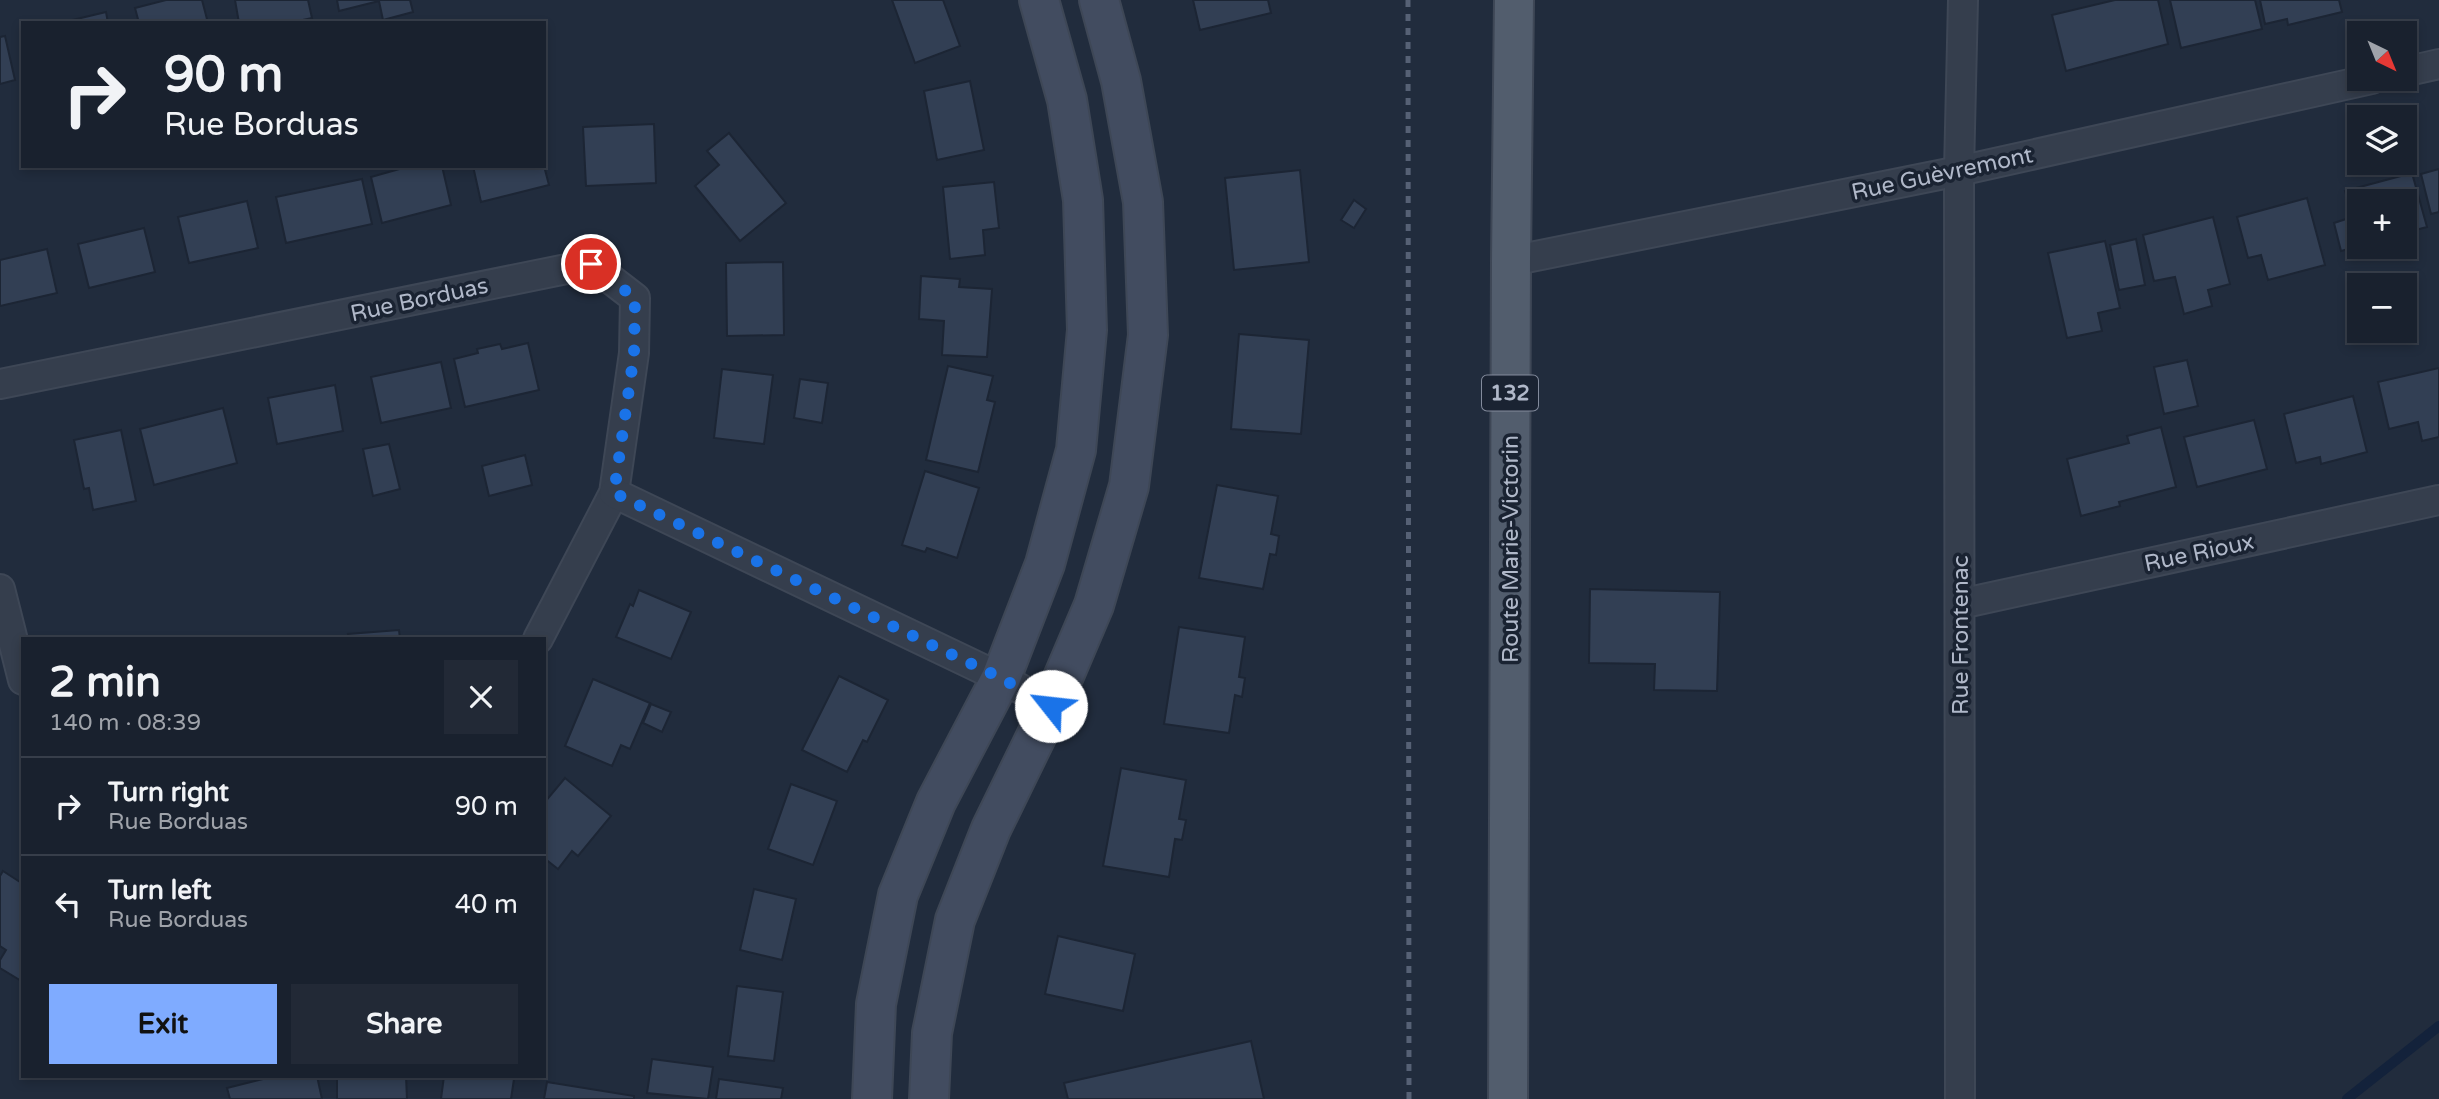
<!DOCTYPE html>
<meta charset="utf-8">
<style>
:root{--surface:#19212e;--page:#222936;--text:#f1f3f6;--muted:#9fa3aa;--line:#373e4a;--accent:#7fabff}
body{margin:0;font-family:"Varela Round",sans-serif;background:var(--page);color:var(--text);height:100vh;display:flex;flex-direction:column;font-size:26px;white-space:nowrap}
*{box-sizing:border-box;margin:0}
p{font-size:23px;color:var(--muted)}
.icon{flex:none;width:38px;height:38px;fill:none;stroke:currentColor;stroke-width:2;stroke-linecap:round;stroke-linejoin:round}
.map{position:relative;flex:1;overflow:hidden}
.sheet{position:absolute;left:21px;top:637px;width:525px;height:441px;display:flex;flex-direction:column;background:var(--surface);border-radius:0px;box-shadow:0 4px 10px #0003,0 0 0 2px var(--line)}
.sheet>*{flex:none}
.hud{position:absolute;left:21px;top:21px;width:525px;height:147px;border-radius:0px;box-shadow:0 4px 10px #0003,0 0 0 2px var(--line);background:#19212e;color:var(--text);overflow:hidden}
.needle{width:46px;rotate:137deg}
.buttons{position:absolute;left:2347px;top:21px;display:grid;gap:14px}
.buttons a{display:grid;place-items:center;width:70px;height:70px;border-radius:0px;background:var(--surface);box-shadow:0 4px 10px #0003,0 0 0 2px var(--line);font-size:35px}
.pin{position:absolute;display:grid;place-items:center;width:60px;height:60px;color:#fff;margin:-30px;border:4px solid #fff;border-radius:50%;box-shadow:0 2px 7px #0007}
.me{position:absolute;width:77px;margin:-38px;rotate:299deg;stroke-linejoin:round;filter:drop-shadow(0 0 5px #0008)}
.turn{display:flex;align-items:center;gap:24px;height:147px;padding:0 28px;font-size:32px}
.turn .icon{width:91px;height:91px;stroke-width:2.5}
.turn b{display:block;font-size:49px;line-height:60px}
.round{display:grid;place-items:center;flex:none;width:74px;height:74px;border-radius:0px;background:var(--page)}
.headline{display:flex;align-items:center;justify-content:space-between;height:119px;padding:0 28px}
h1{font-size:42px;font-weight:800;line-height:52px}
.cta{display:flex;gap:14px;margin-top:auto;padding:14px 28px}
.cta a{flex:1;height:80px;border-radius:0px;background:var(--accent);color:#111;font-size:28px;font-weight:800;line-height:80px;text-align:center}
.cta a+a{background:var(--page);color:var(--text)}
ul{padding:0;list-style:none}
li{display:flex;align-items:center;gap:21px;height:98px;padding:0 28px;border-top:2px solid var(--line)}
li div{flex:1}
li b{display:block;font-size:26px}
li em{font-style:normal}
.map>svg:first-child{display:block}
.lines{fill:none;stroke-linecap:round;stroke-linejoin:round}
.stream{stroke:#13223b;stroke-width:10}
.building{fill:#323f54;stroke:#1c2534;stroke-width:2}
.street-casing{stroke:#3e4756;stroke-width:32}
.secondary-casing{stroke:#3e4756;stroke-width:42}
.primary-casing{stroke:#3e4756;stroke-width:42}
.street{stroke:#353e4d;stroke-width:28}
.secondary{stroke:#424c60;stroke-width:38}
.primary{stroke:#525d6d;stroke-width:38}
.rail{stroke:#566175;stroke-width:5;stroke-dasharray:7 7;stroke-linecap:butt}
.route{stroke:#1a73e8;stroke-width:12;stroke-dasharray:0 21.6}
.labels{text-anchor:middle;stroke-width:7;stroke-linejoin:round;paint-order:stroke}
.shield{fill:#1a2332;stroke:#838b9c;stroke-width:2}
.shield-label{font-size:21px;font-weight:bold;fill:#b0b8c9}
.street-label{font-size:23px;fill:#b0b8c9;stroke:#1a2332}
</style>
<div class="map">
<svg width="2439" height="1099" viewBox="0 0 2439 1099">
<rect width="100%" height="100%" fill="#212c3d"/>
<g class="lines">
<!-- stream -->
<polyline class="stream" points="2347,1099 2439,1026"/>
</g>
<!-- building -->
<g class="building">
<polygon points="166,0 202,0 208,23 139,23 135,8"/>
<polygon points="235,0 308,0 312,18 289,23 239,23"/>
<polygon points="337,0 410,0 413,12 383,20 379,1 339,11"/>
<polygon points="892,0 943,0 960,46 915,63"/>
<polygon points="1193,0 1268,0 1271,13 1200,30"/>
<polygon points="2115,0 2158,0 2168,44 2066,71 2052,15"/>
<polygon points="2170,0 2255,0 2262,29 2181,48"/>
<polygon points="2260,0 2339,0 2342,12 2288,25 2287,19 2265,24"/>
<polygon points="106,12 108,23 60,23"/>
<polygon points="5,36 15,80 0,84 0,37"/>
<polygon points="970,81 984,150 937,160 924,91"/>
<polygon points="654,124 656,183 586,186 583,127"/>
<polygon points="729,133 786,203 740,241 695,186 719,165 707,151"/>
<polygon points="410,166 442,166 451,205 382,223 371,177"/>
<polygon points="473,166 544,166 549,185 481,202"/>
<polygon points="2439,169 2439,212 2431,214 2421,174"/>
<polygon points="1300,170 1309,262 1234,270 1225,178"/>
<polygon points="2412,173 2427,227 2404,233 2404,201 2359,201 2359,246 2341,251 2334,223 2352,217 2345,191"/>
<polygon points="362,179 372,224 286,243 276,197"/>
<polygon points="994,182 999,228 983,230 985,255 950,259 943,187"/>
<polygon points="2307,198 2325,265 2268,280 2261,255 2248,258 2237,217"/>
<polygon points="1354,200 1366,209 1354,228 1341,220"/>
<polygon points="247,201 258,248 189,263 178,217"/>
<polygon points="2213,217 2230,284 2208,290 2212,306 2184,314 2175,277 2154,281 2143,235"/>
<polygon points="144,228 155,272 89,288 78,244"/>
<polygon points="2136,239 2145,285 2119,290 2110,245"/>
<polygon points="2105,241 2120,308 2098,313 2102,331 2067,338 2048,253"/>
<polygon points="47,249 57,293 0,306 0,260"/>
<polygon points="783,262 784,335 727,336 726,263"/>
<polygon points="921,276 960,279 959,287 992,289 987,357 942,355 944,321 919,319"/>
<polygon points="1239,334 1309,340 1301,434 1231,429"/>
<polygon points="528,343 539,390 465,407 454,359 478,353 477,349 500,344 502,349"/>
<polygon points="2187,360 2198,406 2164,414 2154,367"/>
<polygon points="441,362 451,408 381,423 371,377"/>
<polygon points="948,366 993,376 987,400 995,402 978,472 926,460"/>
<polygon points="2439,368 2439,437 2422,441 2418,422 2389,429 2378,382"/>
<polygon points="722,369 773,375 764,444 714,438"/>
<polygon points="800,379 828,383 822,423 794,418"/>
<polygon points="335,385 343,431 277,444 268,398"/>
<polygon points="2353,396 2367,452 2321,464 2320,457 2296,463 2284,414"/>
<polygon points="223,408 237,463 154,485 140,429"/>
<polygon points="2254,420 2267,469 2197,487 2184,437"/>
<polygon points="2161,427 2176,487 2119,502 2120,506 2081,516 2067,459 2129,443 2127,436"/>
<polygon points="121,430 136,501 93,510 89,488 84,489 74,440"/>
<polygon points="389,444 400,489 373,496 363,449"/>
<polygon points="525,455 532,485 489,496 482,466"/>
<polygon points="925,471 979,488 957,558 927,548 925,552 902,545"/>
<polygon points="1217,485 1278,496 1271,534 1279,536 1276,555 1270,554 1263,589 1199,578"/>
<polygon points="1590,589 1720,592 1717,691 1654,690 1655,664 1589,663"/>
<polygon points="639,590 691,612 671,659 616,637 630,604 633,606"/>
<polygon points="1179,627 1245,637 1239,677 1245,678 1242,697 1235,695 1229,733 1164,724"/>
<polygon points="399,630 400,639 349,639 348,634"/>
<polygon points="839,676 888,700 867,742 863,740 847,772 802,750"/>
<polygon points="593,679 650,703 630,749 621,745 612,766 565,746"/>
<polygon points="651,704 671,712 662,732 643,723"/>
<polygon points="1121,768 1186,780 1179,819 1186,820 1182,840 1175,839 1169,877 1103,866"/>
<polygon points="565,778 611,816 578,856 572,851 558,869 544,858 544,803"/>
<polygon points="791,784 837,801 813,865 768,849"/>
<polygon points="3,871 23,884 23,982 0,968 0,960 6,950 0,946 0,876"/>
<polygon points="754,889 796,899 782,960 740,950"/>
<polygon points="1058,936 1135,954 1123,1011 1045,994"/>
<polygon points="737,986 783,992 774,1061 728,1056"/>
<polygon points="1251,1041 1264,1099 1068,1099 1064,1083"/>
<polygon points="652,1059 713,1067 708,1099 647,1093"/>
<polygon points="275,1076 317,1076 322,1099 230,1099 227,1088"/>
<polygon points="337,1076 406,1076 407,1099 337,1099"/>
<polygon points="444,1076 493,1076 514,1079 511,1099 441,1099"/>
<polygon points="719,1079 783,1088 781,1099 716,1099"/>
<polygon points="547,1082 634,1096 634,1099 544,1099"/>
</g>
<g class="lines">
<!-- street casing -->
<g class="street-casing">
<g id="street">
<polyline points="2404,72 2439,64"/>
<polyline points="1511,261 1959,171 2372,79"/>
<polyline points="0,384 591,264 635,298 634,353 614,493 538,639"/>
<polyline points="614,493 1001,678 1051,706"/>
<polyline points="0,589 23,680"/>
<polyline points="1960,604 2439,500"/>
<polyline points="1960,1099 1959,171 1963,0"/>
</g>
</g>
<!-- secondary casing -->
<g class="secondary-casing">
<g id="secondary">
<polyline points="872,1099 876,1004 898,895 936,802 1001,678 1045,564 1076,450 1087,330 1083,200 1067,100 1039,0"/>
<polyline points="929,1099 932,1033 955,920 991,829 1051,706 1094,605 1129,486 1148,335 1143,202 1121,81 1099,0"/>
</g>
</g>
<!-- primary casing -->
<g class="primary-casing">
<polyline id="primary" points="1508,1099 1511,261 1514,0"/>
</g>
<!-- street -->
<use href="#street" class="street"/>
<!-- secondary -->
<use href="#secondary" class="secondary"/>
<!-- primary -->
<use href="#primary" class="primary"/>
<!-- rail -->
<polyline class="rail" points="1408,0 1409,1099"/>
</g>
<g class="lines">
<!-- route -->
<polyline class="route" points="591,264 635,298 634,354 614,493 1001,678 1051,706"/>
</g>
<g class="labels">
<!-- shield labels -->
<rect class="shield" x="1482" y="375.5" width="56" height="35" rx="5"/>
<g class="shield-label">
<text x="1510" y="400">132</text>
</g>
<!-- street labels -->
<g class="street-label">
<text transform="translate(1942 173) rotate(-12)" y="8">Rue Guèvremont</text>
<text transform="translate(419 299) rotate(-12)" y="8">Rue Borduas</text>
<text transform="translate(1510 549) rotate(-90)" y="8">Route Marie-Victorin</text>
<text transform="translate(2199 552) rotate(-12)" y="8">Rue Rioux</text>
<text transform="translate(1960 635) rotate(-90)" y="8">Rue Frontenac</text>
</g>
</g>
</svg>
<div class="buttons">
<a><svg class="needle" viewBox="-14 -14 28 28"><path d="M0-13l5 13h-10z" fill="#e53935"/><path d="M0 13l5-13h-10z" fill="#9fa3aa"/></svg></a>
<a><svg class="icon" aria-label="layers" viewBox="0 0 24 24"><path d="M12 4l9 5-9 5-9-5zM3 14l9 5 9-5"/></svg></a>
<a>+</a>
<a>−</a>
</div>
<div class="pin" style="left:591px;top:264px;background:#d93025"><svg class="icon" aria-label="arrive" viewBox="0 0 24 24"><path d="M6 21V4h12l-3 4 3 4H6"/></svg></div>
<svg class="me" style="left:1051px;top:706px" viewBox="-20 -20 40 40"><circle r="19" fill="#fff"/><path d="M0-13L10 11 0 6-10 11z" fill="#1a73e8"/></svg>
<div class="hud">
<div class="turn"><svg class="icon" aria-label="right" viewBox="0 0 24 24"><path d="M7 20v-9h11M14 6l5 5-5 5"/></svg><div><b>90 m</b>Rue Borduas</div></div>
</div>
<section class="sheet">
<div class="headline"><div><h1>2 min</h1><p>140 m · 08:39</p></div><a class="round"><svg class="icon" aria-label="close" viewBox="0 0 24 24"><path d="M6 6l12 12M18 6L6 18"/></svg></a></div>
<ul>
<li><svg class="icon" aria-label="right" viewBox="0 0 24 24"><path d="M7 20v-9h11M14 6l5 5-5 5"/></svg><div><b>Turn right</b><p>Rue Borduas</p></div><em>90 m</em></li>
<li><svg class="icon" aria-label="left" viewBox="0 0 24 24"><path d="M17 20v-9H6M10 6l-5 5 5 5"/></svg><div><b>Turn left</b><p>Rue Borduas</p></div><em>40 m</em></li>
</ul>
<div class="cta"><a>Exit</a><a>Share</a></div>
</section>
</div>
